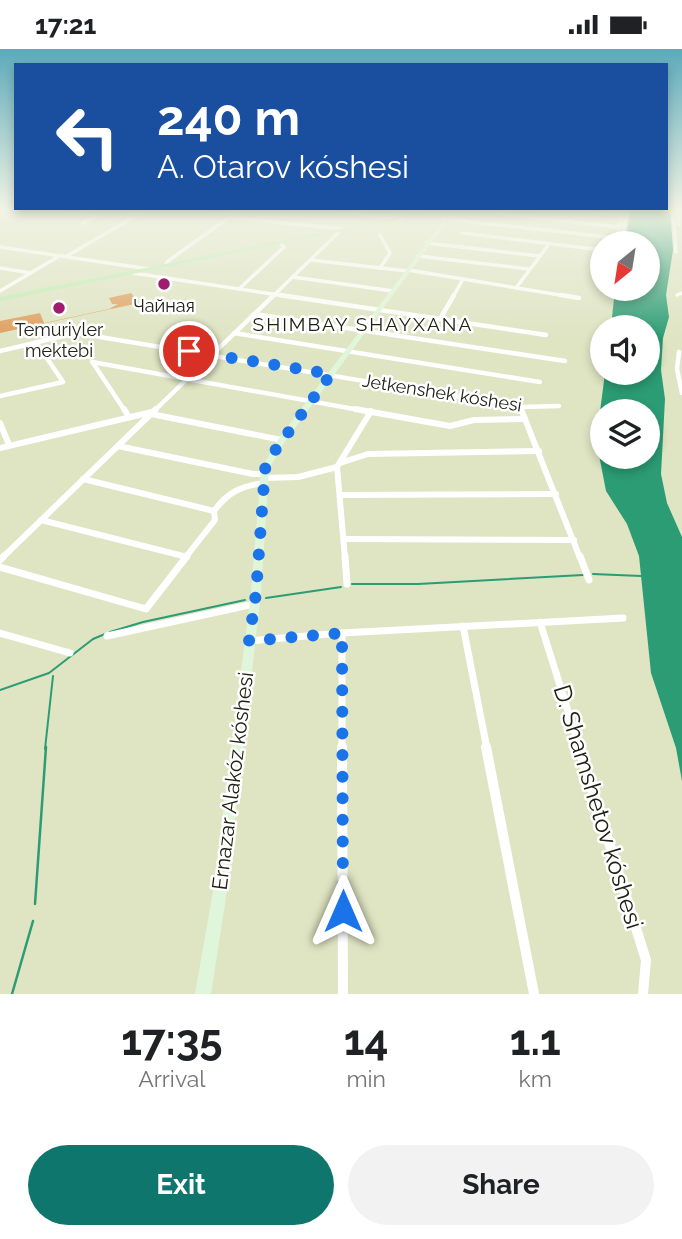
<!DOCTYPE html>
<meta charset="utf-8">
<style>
:root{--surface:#fff;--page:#f2f2f2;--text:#202124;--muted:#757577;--accent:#0f766e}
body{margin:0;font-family:Raleway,sans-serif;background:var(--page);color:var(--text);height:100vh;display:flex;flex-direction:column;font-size:26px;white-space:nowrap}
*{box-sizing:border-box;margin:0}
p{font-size:23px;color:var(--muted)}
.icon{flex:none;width:38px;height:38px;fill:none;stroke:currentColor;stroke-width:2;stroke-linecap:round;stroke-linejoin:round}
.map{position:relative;height:945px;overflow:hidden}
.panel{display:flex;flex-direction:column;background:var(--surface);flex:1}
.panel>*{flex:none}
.top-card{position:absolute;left:14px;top:14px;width:654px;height:147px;border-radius:0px;box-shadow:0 4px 10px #0003;background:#1a4fa0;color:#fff;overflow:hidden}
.needle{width:46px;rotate:210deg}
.buttons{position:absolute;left:590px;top:182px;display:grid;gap:14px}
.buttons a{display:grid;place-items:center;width:70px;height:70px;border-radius:50%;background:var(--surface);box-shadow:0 4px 10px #0003;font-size:35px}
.pin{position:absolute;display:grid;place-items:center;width:60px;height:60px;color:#fff;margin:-30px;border:4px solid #fff;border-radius:50%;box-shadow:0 2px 7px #0007}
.me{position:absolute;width:77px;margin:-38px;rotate:0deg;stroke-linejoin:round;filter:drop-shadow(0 0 5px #0008)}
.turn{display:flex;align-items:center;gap:24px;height:147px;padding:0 28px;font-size:32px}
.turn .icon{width:91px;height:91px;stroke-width:2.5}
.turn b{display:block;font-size:49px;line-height:60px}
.eta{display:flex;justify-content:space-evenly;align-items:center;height:119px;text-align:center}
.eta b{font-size:42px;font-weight:700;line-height:49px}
.button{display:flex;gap:14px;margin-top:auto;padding:14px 28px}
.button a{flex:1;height:80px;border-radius:42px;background:var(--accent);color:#fff;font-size:28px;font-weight:700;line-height:80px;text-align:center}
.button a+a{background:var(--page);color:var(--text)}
.status{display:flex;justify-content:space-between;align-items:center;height:49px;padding:0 35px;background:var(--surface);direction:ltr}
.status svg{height:19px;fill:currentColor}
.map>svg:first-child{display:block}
.green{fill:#df9e5e}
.water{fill:#2b9c74;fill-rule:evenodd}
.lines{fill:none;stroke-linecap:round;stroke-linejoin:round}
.stream-far1{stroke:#2b9c74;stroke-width:2}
.stream{stroke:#2b9c74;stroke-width:2.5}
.street-far4{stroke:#fff;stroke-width:3.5}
.street-far3{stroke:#fff;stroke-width:4.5}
.street-far2{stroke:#fff;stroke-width:6}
.street-far1{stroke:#fff;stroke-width:7}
.street{stroke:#fff;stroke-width:10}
.secondary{fill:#e0f6da;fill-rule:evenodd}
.primary{fill:#c0edb5;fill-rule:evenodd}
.route{stroke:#1a73e8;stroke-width:12;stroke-dasharray:0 21.6}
.poi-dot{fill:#9f1d6e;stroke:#fff;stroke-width:2.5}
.labels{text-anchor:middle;stroke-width:5;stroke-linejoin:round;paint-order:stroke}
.far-poi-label{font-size:18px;fill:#202215;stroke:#fff}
.far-street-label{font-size:18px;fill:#202215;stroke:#fff}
.far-neighbourhood-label{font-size:19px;letter-spacing:2px;fill:#202215;stroke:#fff}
.street-label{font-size:21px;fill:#202215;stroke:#fff}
.near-street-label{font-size:24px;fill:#202215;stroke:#fff}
</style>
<div class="status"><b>17:21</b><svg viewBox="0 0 49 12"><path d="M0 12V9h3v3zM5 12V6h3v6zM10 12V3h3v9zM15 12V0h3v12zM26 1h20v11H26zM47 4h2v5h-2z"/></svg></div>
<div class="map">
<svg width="682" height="945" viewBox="0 0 682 945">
<rect width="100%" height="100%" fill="#dfe4c3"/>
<!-- green -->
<polygon class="green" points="131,244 139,254 0,284 0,272 40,264 44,274 109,260 118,255 112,255 109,249"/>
<!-- water -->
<path class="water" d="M631,159H670L673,201L666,246L669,268L663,289L661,321L665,350L661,425L667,454L682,488V732L676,699L651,624L639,507L627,475L606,442L598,401V378L605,324H648V278H611L615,240H648V194H625ZM602,362H648V408H602Z"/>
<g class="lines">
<!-- stream-far1 -->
<g class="stream-far1">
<polyline points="593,525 641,527"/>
<polyline points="352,535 418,535 583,526"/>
<polyline points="266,549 341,538"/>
<polyline points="110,583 143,573 245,551"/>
<polyline points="0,641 49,624 93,590 105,585"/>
<polyline points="45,700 53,627"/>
</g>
<!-- stream -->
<g class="stream">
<polyline points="35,855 46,698"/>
<polyline points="12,945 33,872"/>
</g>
<!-- street-far4 -->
<g class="street-far4">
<polyline points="43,159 97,167 83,174"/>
<polyline points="102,159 139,164"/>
<polyline points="181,159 233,165"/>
<polyline points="306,159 402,170"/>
<polyline points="551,159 621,166"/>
<polyline points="673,159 676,203"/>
<polyline points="678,159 679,176"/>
<polyline points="494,164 619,178"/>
<polyline points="230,168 342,180"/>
<polyline points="445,170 617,189"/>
<polyline points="462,184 602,201"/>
<polyline points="380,186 390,204 380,219"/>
<polyline points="427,194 539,207"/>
<polyline points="617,194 622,159"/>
<polyline points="621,194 627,159"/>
<polyline points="0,198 149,220"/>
<polyline points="67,207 149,159"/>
<polyline points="418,207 529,220"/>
<polyline points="311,211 407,222"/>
<polyline points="165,217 168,212 242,159"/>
<polyline points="0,219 31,224"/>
<polyline points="408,221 572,248"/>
<polyline points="133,224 292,248"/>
<polyline points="293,228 393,242"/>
<polyline points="516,239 549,195"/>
<polyline points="239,240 284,198 280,194"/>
<polyline points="0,242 61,206"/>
<polyline points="677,246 682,244"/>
<polyline points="272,248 339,183"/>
<polyline points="453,248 463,230"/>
</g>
<!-- street-far3 -->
<g class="street-far3">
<polyline points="280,246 546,286"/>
<polyline points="561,246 579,249"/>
<polyline points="254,265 565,312"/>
<polyline points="440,270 454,246"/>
<polyline points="234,284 540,333"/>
<polyline points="0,302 76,284 520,358 559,357"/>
<polyline points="679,303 677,320 682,344"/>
<polyline points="92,313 365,362"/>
<polyline points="93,314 125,362"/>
<polyline points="0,347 63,333 36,293"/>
<polyline points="520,358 522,362"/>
<polyline points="154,362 274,246"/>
</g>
<!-- street-far2 -->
<g class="street-far2">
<polyline points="124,360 129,368"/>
<polyline points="355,360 450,377 474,371 525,370"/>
<polyline points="521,360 580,509"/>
<polyline points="151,365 282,391"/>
<polyline points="0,374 9,396"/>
<polyline points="118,397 253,425 265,425"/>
<polyline points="0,399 152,363"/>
<polyline points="340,414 368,405 539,402"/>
<polyline points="265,429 298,428 337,418"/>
<polyline points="83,430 214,462"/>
<polyline points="341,446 556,445"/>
<polyline points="41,471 187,508"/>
<polyline points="344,490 574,491"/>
<polyline points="2,509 156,360"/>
<path d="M185,509L215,471L214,462C228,443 241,437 264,434"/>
<polyline points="345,509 337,418 371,362"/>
</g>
<!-- street-far1 -->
<g class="street-far1">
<polyline points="345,507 347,535"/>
<polyline points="580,507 589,531"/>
<polyline points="0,511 4,507"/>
<polyline points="0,518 146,560 187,507"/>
<polyline points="540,573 580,700"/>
<polyline points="463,577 487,700"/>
<polyline points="0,584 70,604"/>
<polyline points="342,584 342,700"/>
<polyline points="107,587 254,555"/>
<polyline points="249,592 342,584 623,569"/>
</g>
<!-- street -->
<g class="street">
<polyline points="342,698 343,945"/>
<polyline points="486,698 534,945"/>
<polyline points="579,698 646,911 643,945"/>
</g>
<!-- secondary -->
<g class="secondary">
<polygon points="9,159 14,159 0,165 0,162"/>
<polygon points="453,159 457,159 286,391 269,420 261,544 227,842 211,945 195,945 213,842 251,544 261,420 279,389"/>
</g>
<!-- primary -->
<polygon class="primary" points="445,159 456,159 0,252 0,248"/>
</g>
<!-- sky -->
<linearGradient id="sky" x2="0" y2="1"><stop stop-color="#5caaba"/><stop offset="0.55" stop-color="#f1f3e4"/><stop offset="1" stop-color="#f1f3e4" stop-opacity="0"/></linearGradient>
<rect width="682" height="291" fill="url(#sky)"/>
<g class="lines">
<!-- route -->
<polyline class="route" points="189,302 331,325 271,407 265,420 256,544 249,592 342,584 343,862"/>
</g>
<!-- markers -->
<g class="poi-dot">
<circle cx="164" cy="235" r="7"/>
<circle cx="59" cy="259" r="7"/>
</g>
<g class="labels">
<!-- far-poi labels -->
<g class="far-poi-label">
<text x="164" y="263">Чайная</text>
<text x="59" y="287">Temuriyler<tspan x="59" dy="21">mektebi</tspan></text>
</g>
<!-- far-street labels -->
<g class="far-street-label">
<text transform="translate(442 344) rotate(9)" y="6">Jetkenshek kóshesi</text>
</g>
<!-- far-neighbourhood labels -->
<g class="far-neighbourhood-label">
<text x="363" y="282">SHIMBAY SHAYXANA</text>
</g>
<!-- street labels -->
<g class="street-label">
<text transform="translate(233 732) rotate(-83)" y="7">Ernazar Alakóz kóshesi</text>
</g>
<!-- near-street labels -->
<g class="near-street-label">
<text transform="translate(598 758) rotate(73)" y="8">D. Shamshetov kóshesi</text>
</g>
</g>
</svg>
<div class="buttons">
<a><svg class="needle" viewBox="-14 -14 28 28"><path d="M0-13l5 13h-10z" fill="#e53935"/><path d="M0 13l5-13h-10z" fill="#757577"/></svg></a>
<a><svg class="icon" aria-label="sound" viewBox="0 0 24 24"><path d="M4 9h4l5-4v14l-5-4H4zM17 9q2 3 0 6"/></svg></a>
<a><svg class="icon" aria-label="layers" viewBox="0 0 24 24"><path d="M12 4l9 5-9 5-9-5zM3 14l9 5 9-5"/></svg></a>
</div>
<div class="pin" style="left:189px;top:302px;background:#d93025"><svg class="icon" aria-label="arrive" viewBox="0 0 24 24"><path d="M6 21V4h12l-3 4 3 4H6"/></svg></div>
<svg class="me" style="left:343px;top:862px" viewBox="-20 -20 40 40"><path d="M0-17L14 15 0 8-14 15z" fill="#1a73e8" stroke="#fff" stroke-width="4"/></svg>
<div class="top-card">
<div class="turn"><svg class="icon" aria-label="left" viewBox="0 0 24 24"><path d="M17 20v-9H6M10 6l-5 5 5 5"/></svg><div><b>240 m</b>A. Otarov kóshesi</div></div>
</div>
</div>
<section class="panel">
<div class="eta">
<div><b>17:35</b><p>Arrival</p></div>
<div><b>14</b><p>min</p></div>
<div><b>1.1</b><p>km</p></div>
</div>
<div class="button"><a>Exit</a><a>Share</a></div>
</section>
